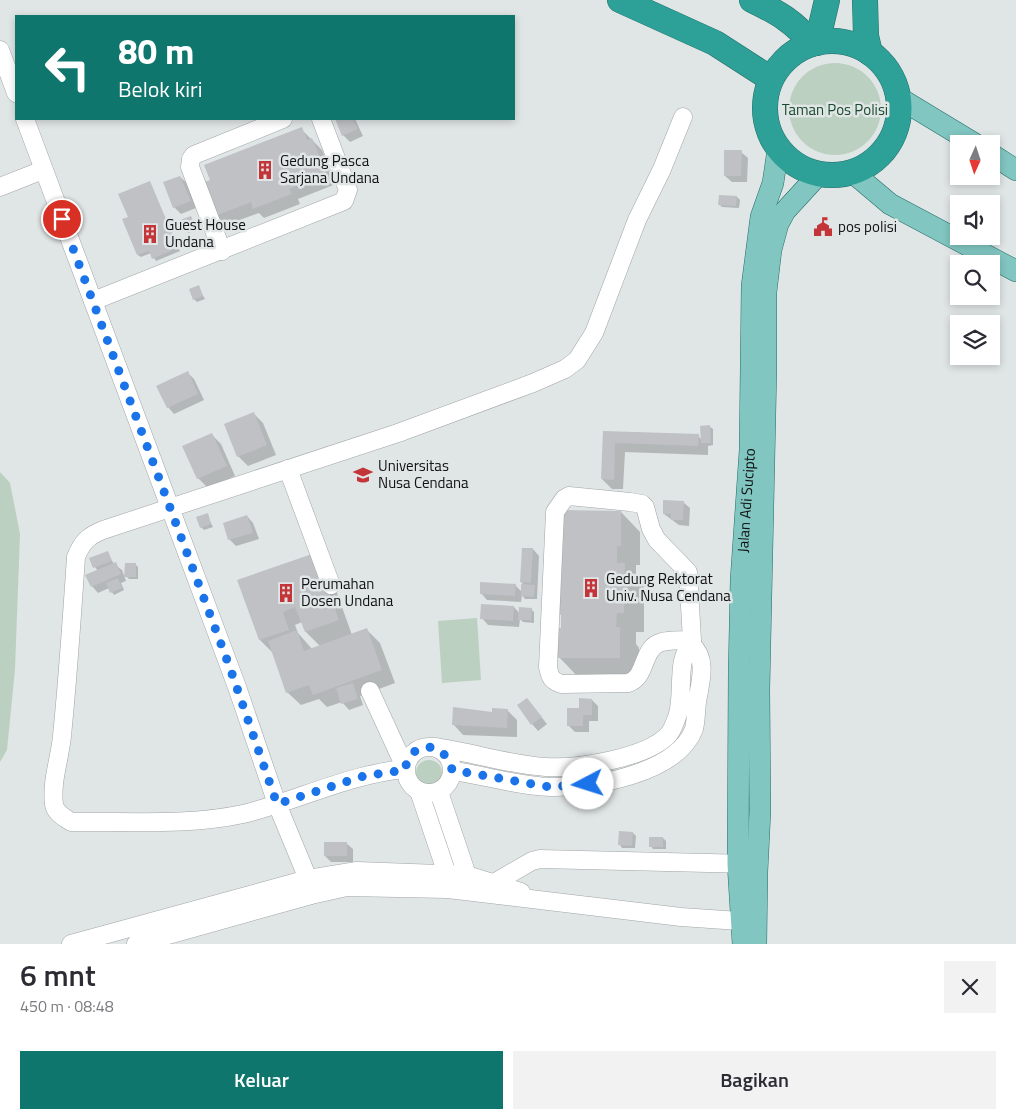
<!DOCTYPE html>
<html lang="id">
<meta charset="utf-8">
<style>
:root{--surface:#fff;--page:#f2f2f3;--text:#2b2b33;--muted:#7c7c81;--accent:#0f766e}
body{margin:0;font-family:"Titillium Web",sans-serif;background:var(--page);color:var(--text);height:100vh;display:flex;flex-direction:column;font-size:19px;white-space:nowrap}
*{box-sizing:border-box;margin:0}
p{font-size:16px;color:var(--muted)}
.icon{flex:none;width:28px;height:28px;fill:none;stroke:currentColor;stroke-width:2;stroke-linecap:round;stroke-linejoin:round}
.map{position:relative;height:944px;overflow:hidden}
.drawer{display:flex;flex-direction:column;background:var(--surface);flex:1}
.drawer>*{flex:none}
.guide{position:absolute;left:15px;top:15px;width:500px;height:105px;border-radius:0px;box-shadow:0 2px 8px #0003;background:#0f766e;color:#fff;overflow:hidden}
.needle{width:32px;rotate:183deg}
.tools{position:absolute;left:950px;top:135px;display:grid;gap:10px}
.tools a{display:grid;place-items:center;width:50px;height:50px;border-radius:0px;background:var(--surface);box-shadow:0 2px 8px #0003;font-size:25px}
.pin{position:absolute;display:grid;place-items:center;width:42px;height:42px;color:#fff;margin:-21px;border:2px solid #fff;border-radius:50%;box-shadow:0 1px 5px #0007}
.me{position:absolute;width:55px;margin:-28px;rotate:265deg;stroke-linejoin:round;filter:drop-shadow(0 0 4px #0008)}
.turn{display:flex;align-items:center;gap:18px;height:105px;padding:0 20px;font-size:22px}
.turn .icon{width:65px;height:65px;stroke-width:2.5}
.turn b{display:block;font-size:35px;line-height:42px}
.round{display:grid;place-items:center;flex:none;width:52px;height:52px;border-radius:0px;background:var(--page)}
.head{display:flex;align-items:center;justify-content:space-between;height:85px;padding:0 20px}
h1{font-size:30px;font-weight:600;line-height:38px}
.primary-button{display:flex;gap:10px;margin-top:auto;padding:10px 20px}
.primary-button a{flex:1;height:58px;border-radius:0px;background:var(--accent);color:#fff;font-size:20px;font-weight:600;line-height:58px;text-align:center}
.primary-button a+a{background:var(--page);color:var(--text)}
.map>svg:first-child{display:block}
.green{fill:#bbd0c1}
.shadow{fill:#0003;fill-rule:evenodd}
.building{fill:#bfc1c4}
.lines{fill:none;stroke-linecap:round;stroke-linejoin:round}
.minor-casing{stroke:#a1a5a6;stroke-width:19}
.major-casing{stroke:#236e69;stroke-width:22}
.highway-casing{stroke:#236e69;stroke-width:26}
.minor{stroke:#fff;stroke-width:18}
.major{stroke:#81c6c1;stroke-width:21}
.highway{stroke:#2da097;stroke-width:25}
.route{stroke:#1a73e8;stroke-width:9;stroke-dasharray:0 16.2}
.labels{text-anchor:middle;stroke-width:5;stroke-linejoin:round;paint-order:stroke}
.park-label{font-size:15px;fill:#194a2d;stroke:#e0e5e6}
.poi-label{font-size:15px;fill:#111213;stroke:#e0e5e6;text-anchor:start}
.street-label{font-size:15px;fill:#111213;stroke:#e0e5e6}
</style>
<div class="map">
<svg width="1016" height="944" viewBox="0 0 1016 944">
<rect width="100%" height="100%" fill="#e0e5e6"/>
<!-- green -->
<g class="green">
<circle cx="835" cy="109" r="46"/>
<polygon points="0,472 10,483 20,534 15,669 7,750 0,762"/>
<polygon points="477,618 481,680 442,683 438,621"/>
<circle cx="429" cy="773" r="13"/>
</g>
<!-- shadow -->
<g class="shadow">
<polygon points="336,119 355,119 363,136 350,142 343,135"/>
<polygon points="301,129 322,150 336,184 298,199 300,204 264,218 259,213 226,225 216,215 211,180"/>
<polygon points="741,152 748,158 747,182 732,182 725,176"/>
<polygon points="180,177 187,183 196,208 181,214 174,207 165,183"/>
<polygon points="149,182 180,251 156,261 151,253 141,257 138,255 123,220 129,218"/>
<polygon points="737,197 740,200 739,208 722,207 719,204"/>
<polygon points="191,217 197,230 188,233 186,230"/>
<polygon points="198,287 205,299 197,302 194,299"/>
<polygon points="188,373 194,379 204,400 174,414 168,407"/>
<polygon points="253,413 263,423 276,455 248,466 238,456"/>
<polygon points="710,427 713,429 713,445 708,446 708,455 625,452 623,489 612,489 602,479 604,432 698,436 702,440"/>
<polygon points="211,434 221,444 235,476 208,488 198,478"/>
<polygon points="683,502 690,508 689,526 679,525 664,514"/>
<polygon points="621,512 640,532 640,565 636,565 636,577 644,584 644,632 636,632 636,644 639,648 639,678 578,677 559,657 562,629 562,616 559,613 563,565"/>
<polygon points="207,515 213,527 204,530 201,527"/>
<polygon points="247,516 253,523 259,539 236,546 230,540 224,524"/>
<polygon points="533,549 539,556 537,599 525,599 522,595 521,602 487,600 481,593 515,585 522,592 525,586 521,582"/>
<polygon points="107,552 114,564 122,570 126,581 121,583 124,590 114,595 109,588 98,593 92,586 98,571 95,567"/>
<polygon points="135,564 138,567 138,579 129,579 126,576"/>
<path d="M328,568L352,635L367,630L380,643L395,683L360,696L363,705L349,710L342,702L327,707L319,699L301,705L287,692L273,653L260,640L239,581ZM302,622L306,632L320,646L312,649L298,633L295,625Z"/>
<polygon points="514,607 520,614 531,609 534,612 534,623 523,622 520,619 519,627 488,625 482,618"/>
<polygon points="527,699 547,724 538,731 532,724"/>
<polygon points="592,700 598,706 598,721 589,721 589,732 575,732 568,725 580,709"/>
<polygon points="507,710 517,720 517,737 463,735 454,725"/>
<polygon points="633,833 636,836 635,848 622,848 620,845"/>
<polygon points="663,838 666,841 666,849 653,849 651,846"/>
<polygon points="346,843 353,849 353,862 331,862 325,856"/>
</g>
<!-- building -->
<g class="building">
<polygon points="335,119 353,119 358,129 342,136"/>
<polygon points="302,127 307,140 312,138 327,174 289,189 292,194 253,209 251,202 215,216 202,183 210,180 204,165"/>
<polygon points="724,150 742,150 741,176 724,176"/>
<polygon points="180,176 191,201 173,208 163,182"/>
<polygon points="150,181 178,248 152,259 149,251 137,255 122,219 128,217 118,194"/>
<polygon points="719,195 737,196 736,206 718,205"/>
<polygon points="191,216 195,227 185,231 180,220"/>
<polygon points="199,285 203,296 193,300 189,289"/>
<polygon points="188,371 198,394 167,408 156,386"/>
<polygon points="254,412 267,445 237,457 224,424"/>
<polygon points="710,425 711,443 701,443 700,426"/>
<polygon points="603,431 699,434 698,446 615,443 614,480 601,479"/>
<polygon points="212,433 227,466 197,479 182,446"/>
<polygon points="663,500 684,501 683,520 671,520 671,514 663,514"/>
<polygon points="559,510 621,511 621,546 617,546 617,563 625,563 624,613 617,613 616,627 620,627 620,658 557,658 557,628 561,628 561,614 558,613 558,564 562,564"/>
<polygon points="208,513 211,524 200,528 196,517"/>
<polygon points="247,515 253,533 228,540 223,523"/>
<polygon points="522,548 533,548 531,583 520,582"/>
<polygon points="108,551 112,561 93,568 89,558"/>
<polygon points="315,553 339,620 305,632 295,607 283,612 289,630 259,640 237,580"/>
<polygon points="116,562 121,574 91,587 85,575"/>
<polygon points="125,563 136,563 136,577 124,577"/>
<polygon points="118,578 122,588 110,593 106,583"/>
<polygon points="480,582 516,584 515,596 480,594"/>
<polygon points="521,584 535,585 534,597 521,596"/>
<polygon points="481,604 514,606 513,621 480,619"/>
<polygon points="519,607 532,608 531,620 518,620"/>
<polygon points="367,628 382,670 313,695 309,685 286,693 268,641 297,630 304,651"/>
<polygon points="353,683 358,699 341,704 336,688"/>
<polygon points="527,698 542,717 531,725 517,705"/>
<polygon points="579,698 592,699 592,715 583,715 583,726 567,726 567,708 579,708"/>
<polygon points="453,707 492,712 492,708 508,709 507,728 452,725"/>
<polygon points="619,831 633,832 632,846 618,845"/>
<rect x="649" y="837" width="14" height="10"/>
<rect x="324" y="842" width="23" height="14"/>
</g>
<g class="lines">
<!-- minor casing -->
<g class="minor-casing">
<g id="minor">
<polyline points="0,50 16,93"/>
<polyline points="25,119 237,687 277,804 308,879 311,895"/>
<polyline points="0,187 43,170"/>
<polyline points="222,251 190,167 191,159 194,155 283,119"/>
<polyline points="93,301 344,201 348,190 321,119"/>
<polyline points="288,469 331,585"/>
<path d="M692,645V640L688,572L657,540L651,529L645,507L642,504L630,502L569,496L564,499L555,512L548,667C550,677 551,680 561,684L628,683C646,678 642,652 657,644C666,639 681,641 692,640"/>
<polyline points="370,691 405,767"/>
<circle cx="429" cy="770" r="23"/>
<path d="M434,747C471,752 510,765 546,767C577,769 648,758 669,734C673,729 675,722 677,717C685,696 675,657 692,645C708,660 700,683 697,702C696,711 696,721 694,729C677,774 592,788 550,787C517,786 484,775 453,771"/>
<path d="M405,769C349,774 297,801 243,814C188,826 127,821 71,822C64,817 55,813 54,804C51,782 60,758 62,736C68,676 72,617 76,557C82,542 88,536 103,530L398,433L533,383L565,369L577,360L594,333L637,220L662,169L683,117"/>
<polyline points="419,791 447,874 447,884"/>
<polyline points="439,792 467,875"/>
<polyline points="494,883 532,861 540,859 750,864"/>
<polyline points="71,944 308,879 357,871 467,875 521,892"/>
<polyline points="136,944 311,895 347,887 448,889 681,917 754,922"/>
</g>
</g>
<!-- major casing -->
<g class="major-casing">
<g id="major">
<polyline points="899,98 975,144"/>
<polyline points="991,154 1016,170"/>
<polyline points="852,172 890,204 1016,271"/>
<path id="s1" d="M743,944L738,864L739,673L741,580L750,450L752,286L761,217L773,183L778,149"/>
<polyline points="756,944 757,872 760,811 759,689 766,369 766,292 771,250 778,224 785,211 819,174"/>
</g>
</g>
<!-- highway casing -->
<g class="highway-casing">
<g id="highway">
<polyline points="620,0 715,43 771,79"/>
<path d="M752,0C777,12 795,22 812,44"/>
<polyline points="865,0 866,36 870,53"/>
<circle cx="832" cy="108" r="67"/>
<polyline points="817,43 827,0"/>
</g>
</g>
<!-- minor -->
<use href="#minor" class="minor"/>
<!-- major -->
<use href="#major" class="major"/>
<!-- highway -->
<use href="#highway" class="highway"/>
</g>
<g class="lines">
<!-- route -->
<path class="route" d="M62,219L230,668L277,804L364,776L405,770C410,738 446,741 452,770L550,787L588,784"/>
</g>
<!-- icons -->
<defs>
<g id="building-bare" transform="scale(1.5)"><path d="M-4-6H4V6H1V3H-1V6H-4ZM-2.5-4.3h1.7v1.8h-1.7ZM.8-4.3h1.7v1.8H.8ZM-2.5-1h1.7V.8h-1.7ZM.8-1h1.7V.8H.8Z" fill="#c4353a" stroke="#e0e5e6" stroke-width="2.5" paint-order="stroke"/></g>
<g id="civic-bare" transform="scale(1.5)"><path d="M-.6-6.5H3V-4.5H.6V-3L4-1V1h2V6H-6V1h2V-1L-.6-3ZM-1.2 2.5V6h2.4V2.5Z" fill="#c4353a" stroke="#e0e5e6" stroke-width="2.5" paint-order="stroke"/></g>
<g id="university-bare" transform="scale(1.5)"><path d="M0-5L7-2L0 1L-7-2ZM-4 1L0 2.5L4 1V4Q0 6-4 4Z" fill="#c4353a" stroke="#e0e5e6" stroke-width="2.5" paint-order="stroke"/></g>
</defs>
<g fill-rule="evenodd">
<use href="#building-bare" x="265" y="170"/>
<use href="#civic-bare" x="823" y="227"/>
<use href="#building-bare" x="150" y="234"/>
<use href="#university-bare" x="363" y="475"/>
<use href="#building-bare" x="591" y="588"/>
<use href="#building-bare" x="286" y="593"/>
</g>
<g class="labels">
<!-- park labels -->
<g class="park-label">
<text x="835" y="115">Taman Pos Polisi</text>
</g>
<!-- poi labels -->
<g class="poi-label">
<text x="280" y="166">Gedung Pasca<tspan x="280" dy="17">Sarjana Undana</tspan></text>
<text x="165" y="230">Guest House<tspan x="165" dy="17">Undana</tspan></text>
<text x="838" y="232">pos polisi</text>
<text x="378" y="471">Universitas<tspan x="378" dy="17">Nusa Cendana</tspan></text>
<text x="606" y="584">Gedung Rektorat<tspan x="606" dy="17">Univ. Nusa Cendana</tspan></text>
<text x="301" y="589">Perumahan<tspan x="301" dy="17">Dosen Undana</tspan></text>
</g>
<!-- street labels -->
<g class="street-label">
<text dy="5" stroke="none"><textPath href="#s1" startOffset="444">Jalan Adi Sucipto</textPath></text>
</g>
</g>
</svg>
<div class="tools">
<a><svg class="needle" viewBox="-14 -14 28 28"><path d="M0-13l5 13h-10z" fill="#e53935"/><path d="M0 13l5-13h-10z" fill="#7c7c81"/></svg></a>
<a><svg class="icon" aria-label="sound" viewBox="0 0 24 24"><path d="M4 9h4l5-4v14l-5-4H4zM17 9q2 3 0 6"/></svg></a>
<a><svg class="icon" aria-label="search" viewBox="0 0 24 24"><circle cx="10" cy="10" r="6"/><path d="M15 15l6 6"/></svg></a>
<a><svg class="icon" aria-label="layers" viewBox="0 0 24 24"><path d="M12 4l9 5-9 5-9-5zM3 14l9 5 9-5"/></svg></a>
</div>
<div class="pin" style="left:62px;top:219px;background:#d93025"><svg class="icon" aria-label="arrive" viewBox="0 0 24 24"><path d="M6 21V4h12l-3 4 3 4H6"/></svg></div>
<svg class="me" style="left:588px;top:784px" viewBox="-20 -20 40 40"><circle r="19" fill="#fff"/><path d="M0-13L10 11 0 6-10 11z" fill="#1a73e8"/></svg>
<div class="guide">
<div class="turn"><svg class="icon" aria-label="left" viewBox="0 0 24 24"><path d="M17 20v-9H6M10 6l-5 5 5 5"/></svg><div><b>80 m</b>Belok kiri</div></div>
</div>
</div>
<section class="drawer">
<div class="head"><div><h1>6 mnt</h1><p>450 m · 08:48</p></div><a class="round"><svg class="icon" aria-label="close" viewBox="0 0 24 24"><path d="M6 6l12 12M18 6L6 18"/></svg></a></div>
<div class="primary-button"><a>Keluar</a><a>Bagikan</a></div>
</section>
